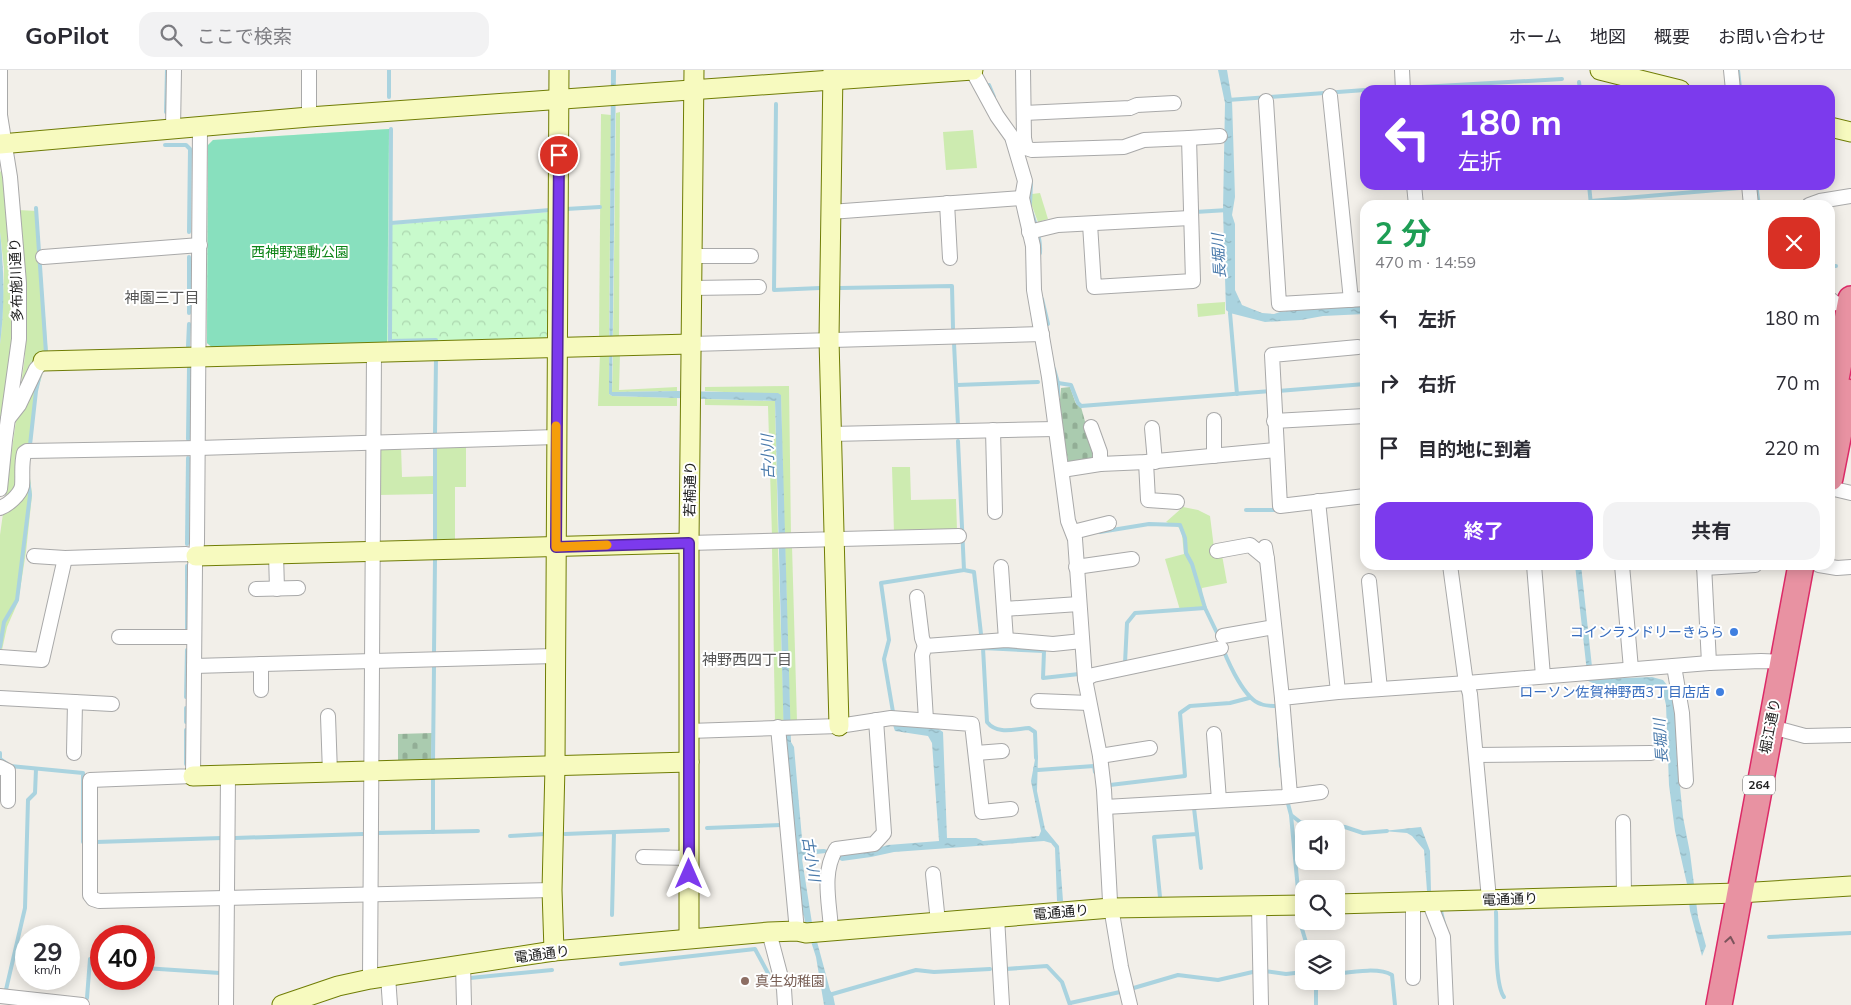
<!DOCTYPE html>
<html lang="ja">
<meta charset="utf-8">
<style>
:root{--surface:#fff;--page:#f2f2f3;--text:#2b2b33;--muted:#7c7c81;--line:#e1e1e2;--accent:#7c3aed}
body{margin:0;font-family:Mulish,"Noto Sans JP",sans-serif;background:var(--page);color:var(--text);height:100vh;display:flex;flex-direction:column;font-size:19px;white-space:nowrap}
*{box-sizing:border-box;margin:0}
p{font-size:16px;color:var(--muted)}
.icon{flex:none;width:28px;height:28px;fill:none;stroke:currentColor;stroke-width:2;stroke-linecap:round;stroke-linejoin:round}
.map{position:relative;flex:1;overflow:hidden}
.side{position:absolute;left:1360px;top:130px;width:475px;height:370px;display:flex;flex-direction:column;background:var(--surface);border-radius:15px;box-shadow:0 2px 12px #0003}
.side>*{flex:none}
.banner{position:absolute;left:1360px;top:15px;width:475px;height:105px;border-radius:15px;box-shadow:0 2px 12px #0003;background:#7c3aed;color:#fff;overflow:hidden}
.buttons{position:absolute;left:1295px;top:750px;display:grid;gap:10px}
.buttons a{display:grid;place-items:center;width:50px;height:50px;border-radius:10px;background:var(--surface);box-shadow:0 2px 12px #0003;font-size:25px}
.speed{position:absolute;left:15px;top:855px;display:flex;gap:10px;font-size:25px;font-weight:700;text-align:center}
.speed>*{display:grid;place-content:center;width:65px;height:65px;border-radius:50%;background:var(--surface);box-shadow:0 2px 12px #0003;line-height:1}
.speed small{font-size:12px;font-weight:400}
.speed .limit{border:8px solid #d22;background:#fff;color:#111}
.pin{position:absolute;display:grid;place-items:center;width:42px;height:42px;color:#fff;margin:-21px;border:2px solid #fff;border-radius:50%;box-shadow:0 1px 5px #0007}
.me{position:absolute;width:55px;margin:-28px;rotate:0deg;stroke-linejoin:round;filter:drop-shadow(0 0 4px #0008)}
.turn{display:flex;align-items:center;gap:18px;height:105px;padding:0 15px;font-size:22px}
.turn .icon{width:65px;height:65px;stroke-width:2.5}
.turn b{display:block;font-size:35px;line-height:42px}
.round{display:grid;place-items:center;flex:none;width:52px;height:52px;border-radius:15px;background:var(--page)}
.overview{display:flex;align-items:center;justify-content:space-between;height:85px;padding:0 15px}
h1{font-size:30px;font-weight:700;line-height:38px;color:#1e9e55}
.cta{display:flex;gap:10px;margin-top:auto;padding:10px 15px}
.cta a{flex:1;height:58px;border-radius:15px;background:var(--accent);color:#fff;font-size:20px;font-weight:700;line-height:58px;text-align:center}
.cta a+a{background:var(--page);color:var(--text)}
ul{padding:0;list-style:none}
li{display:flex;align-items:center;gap:15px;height:65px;padding:0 15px}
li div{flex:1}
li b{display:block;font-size:19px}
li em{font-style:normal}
header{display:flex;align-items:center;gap:30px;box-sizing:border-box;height:70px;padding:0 25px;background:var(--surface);border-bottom:1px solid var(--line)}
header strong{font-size:24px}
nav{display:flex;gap:28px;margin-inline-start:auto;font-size:18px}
.search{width:350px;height:45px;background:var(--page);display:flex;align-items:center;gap:12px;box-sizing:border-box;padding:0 18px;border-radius:15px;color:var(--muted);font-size:19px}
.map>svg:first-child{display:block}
.grass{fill:#cdebb0}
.cemetery{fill:url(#cemetery-stones)}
.park{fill:url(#park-crowns)}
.pitch{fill:#88e0be}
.water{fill:url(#water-ripples)}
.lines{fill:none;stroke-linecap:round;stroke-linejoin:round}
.stream{stroke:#aad3df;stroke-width:4}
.street-casing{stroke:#a9a9a9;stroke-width:16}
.secondary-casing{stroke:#707d05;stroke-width:21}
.highway-casing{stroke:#dc2a67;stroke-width:28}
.street{stroke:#fff;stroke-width:14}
.secondary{stroke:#f7fabf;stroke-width:19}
.highway{stroke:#e892a2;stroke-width:25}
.oneway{stroke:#7b545c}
.route-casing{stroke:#51269a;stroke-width:12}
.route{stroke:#7c3aed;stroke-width:9}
.slow{stroke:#f59e0b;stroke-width:9}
.shop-dot{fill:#3f7fe0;stroke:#fff;stroke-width:2}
.education-dot{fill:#8d6e63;stroke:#fff;stroke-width:2}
.labels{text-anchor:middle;stroke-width:4;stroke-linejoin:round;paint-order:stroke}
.shield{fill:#fff;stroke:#646464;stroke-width:1}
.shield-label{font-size:12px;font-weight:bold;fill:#222}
.park-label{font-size:14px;fill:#0c8416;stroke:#fff}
.street-label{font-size:14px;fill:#222;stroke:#fff}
.shop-label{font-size:14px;fill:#366cbe;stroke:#fff;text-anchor:end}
.education-label{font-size:14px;fill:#785e54;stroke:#fff;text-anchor:start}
.water-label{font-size:15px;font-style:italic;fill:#4a7aab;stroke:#fff}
.neighbourhood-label{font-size:15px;fill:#555;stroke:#fff}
</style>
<header>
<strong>GoPilot</strong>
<div class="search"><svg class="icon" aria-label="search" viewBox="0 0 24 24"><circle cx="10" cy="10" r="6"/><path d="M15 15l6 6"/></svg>ここで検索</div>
<nav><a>ホーム</a><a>地図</a><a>概要</a><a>お問い合わせ</a></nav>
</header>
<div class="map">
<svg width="1851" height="935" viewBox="0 0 1851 935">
<defs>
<pattern id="cemetery-stones" width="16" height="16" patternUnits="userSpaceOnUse" patternTransform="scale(1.25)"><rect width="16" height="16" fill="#aacbaf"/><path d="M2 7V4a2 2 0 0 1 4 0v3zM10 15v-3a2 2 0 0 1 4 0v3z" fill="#92ae96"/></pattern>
<pattern id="park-crowns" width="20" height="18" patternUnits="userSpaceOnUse" patternTransform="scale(1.25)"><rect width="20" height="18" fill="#c8facc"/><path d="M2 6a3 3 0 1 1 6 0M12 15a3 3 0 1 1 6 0" fill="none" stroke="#acd6af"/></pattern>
<pattern id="water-ripples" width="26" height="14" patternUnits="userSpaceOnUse" patternTransform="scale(1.25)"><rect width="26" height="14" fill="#aad3df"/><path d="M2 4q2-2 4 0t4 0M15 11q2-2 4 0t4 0" fill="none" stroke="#92b5bf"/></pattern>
</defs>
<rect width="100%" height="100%" fill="#f2efe9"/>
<!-- grass -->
<g class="grass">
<polygon points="620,42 619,267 613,268 616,43"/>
<polygon points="601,44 611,45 609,268 599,268"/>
<polygon points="973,60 977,98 946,100 943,62"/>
<polygon points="0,101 3,104 14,211 14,268 0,379 0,274 2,256 4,198 0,162"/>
<polygon points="1040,123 1048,149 1038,152 1032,136 1032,124"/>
<polygon points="17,140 37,141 48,286 37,322 29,399 32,425 26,482 18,532 7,557 0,589 0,465 25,286 26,234"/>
<polygon points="1225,232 1225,244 1198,247 1197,234"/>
<polygon points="600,283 609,283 609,324 612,326 677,328 677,336 598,336"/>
<polygon points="613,283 620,283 619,320 677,317 677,321 612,322"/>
<polygon points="789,316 791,465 784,465 781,325 705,321 705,317"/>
<polygon points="705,329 775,331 778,466 772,466 768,336 705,335"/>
<polygon points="434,375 466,375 466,417 455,417 455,472 433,472 433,424 378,425 378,382 384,377 401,376 402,407 434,406"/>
<polygon points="892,397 910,397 911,430 956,429 957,461 894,463"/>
<polygon points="1183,437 1198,440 1210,446 1215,486 1222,485 1227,513 1202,518 1203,539 1180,540 1165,489 1184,484 1182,465 1180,458 1166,452"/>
<polygon points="785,476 792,476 797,652 790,652"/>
<polygon points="772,477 778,477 784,653 775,653"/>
</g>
<!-- cemetery -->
<g class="cemetery">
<polygon points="1070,317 1076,334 1081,337 1096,391 1069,396 1059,340 1061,318"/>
<polygon points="432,663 431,692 398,693 398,664"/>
</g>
<!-- park -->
<polygon class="park" points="389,59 389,155 550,142 548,263 545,269 213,278 207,273 208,76 213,70"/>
<!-- pitch -->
<polygon class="pitch" points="389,59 387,273 213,278 207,273 208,75 213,70"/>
<!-- water -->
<g class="water">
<polygon points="611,0 616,0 612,322 677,321 778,323 781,325 791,672 794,677 803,780 824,779 843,784 872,780 888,775 939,771 932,673 928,666 895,661 893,655 895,654 934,656 943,662 947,768 976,768 983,771 1039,766 1041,761 1031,711 1036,684 1038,686 1037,721 1045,759 1059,776 1063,831 1057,831 1055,778 1051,773 1044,771 894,782 871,787 842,791 826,783 807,785 802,789 812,853 830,920 833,925 835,935 824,935 816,887 805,853 804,846 800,842 784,673 775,331 612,326 609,324"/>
<polygon points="1218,0 1227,0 1232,30 1235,127 1232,145 1235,154 1235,220 1242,235 1262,243 1274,244 1280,242 1315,237 1365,235 1365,244 1323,246 1301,250 1265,252 1230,243 1226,240 1223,140 1225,33"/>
<path d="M0,162C4,199 5,236 0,274Z"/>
<path d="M1575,495H1581L1593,606L1597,609L1652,607L1663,610L1671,620L1675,633L1677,686L1683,747L1690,783L1698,847L1706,876L1702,886L1690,841L1687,814L1675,761L1669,715L1666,635L1663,622L1656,616C1637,616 1605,620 1588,611Z"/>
<polygon points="1421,757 1430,781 1431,821 1443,841 1448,862 1448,880 1440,841 1427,821 1424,780 1412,766 1407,763 1383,761"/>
</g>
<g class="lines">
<!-- stream -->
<g class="stream">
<polyline points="1738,0 1740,18"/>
<polyline points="1579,12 1580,20"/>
<polyline points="989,15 994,27"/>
<polyline points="1368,20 1562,9"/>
<polyline points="389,27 389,0"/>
<polyline points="1228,30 1365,20"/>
<polyline points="776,34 774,220 820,218"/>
<polyline points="166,42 167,0"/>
<polyline points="391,59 390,271 436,270 436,271"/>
<polyline points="165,75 186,75 190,79 189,162"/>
<polyline points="1589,115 1591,135"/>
<polyline points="1756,115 1759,135"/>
<polyline points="1591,131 1740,118"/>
<polyline points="1030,134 1031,114"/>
<polyline points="36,138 46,283"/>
<polyline points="566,139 600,137"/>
<path d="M1031,141C1036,154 1041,169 1040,183"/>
<polyline points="1195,142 1228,140"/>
<polyline points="391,153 550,140"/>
<polyline points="1830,196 1836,196"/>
<polyline points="840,218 952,216 953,258"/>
<polyline points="1042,229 1048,254"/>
<polyline points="1232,240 1230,243 1237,324"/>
<polyline points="189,243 189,187"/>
<polyline points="954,273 958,356"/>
<polyline points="188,276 189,254"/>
<polyline points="1054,299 1058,313 1058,326"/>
<polyline points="1058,313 1071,315 1078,333 1081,336 1271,321"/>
<polyline points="957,315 1038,312"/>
<polyline points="1278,321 1365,314"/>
<polyline points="435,364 436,289"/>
<polyline points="188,369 189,298"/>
<polyline points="30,375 36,321 40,304"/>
<polyline points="1246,440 1279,440"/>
<polyline points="1100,462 1149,454 1180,455 1185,468 1186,483 1192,494 1205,538 1218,565"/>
<polyline points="435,471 435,377"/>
<polyline points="187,474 188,388"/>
<polyline points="964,500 974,502 981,564"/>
<polyline points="187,561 187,496"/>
<polyline points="0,577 4,552 17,530 30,425 28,409"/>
<path d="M1223,579C1229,594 1245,630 1261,634C1266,636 1272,636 1277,636L1278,639"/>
<polyline points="434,582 435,490"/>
<polyline points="1123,593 1125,593 1127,553 1135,543 1205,538"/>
<polyline points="186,627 187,580"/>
<polyline points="893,642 884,589 889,570 881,513 964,500 958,371"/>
<polyline points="186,652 186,638"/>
<polyline points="1279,668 1281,696"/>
<polyline points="0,683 0,689 10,696 83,703 83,772"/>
<path d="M1036,688L1035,662L1029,658C1015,659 997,665 987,652L983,578L1044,581L1043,608L1079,604"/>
<polyline points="433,690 434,596"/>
<polyline points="186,694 186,660"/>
<polyline points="1035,699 1038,700 1094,696 1095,702"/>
<polyline points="1110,715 1185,706 1180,643 1190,636 1230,633 1249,628"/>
<polyline points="1287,730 1291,745 1298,820"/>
<polyline points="1291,745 1300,752 1314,755 1345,757 1363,763 1387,761"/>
<polyline points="707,758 781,755"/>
<polyline points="433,762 433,709"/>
<polyline points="614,762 668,760"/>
<polyline points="378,763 478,761"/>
<polyline points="565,764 614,762 612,845"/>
<polyline points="1197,764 1201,798"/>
<polyline points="510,766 545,764"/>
<polyline points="235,768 363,764"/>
<polyline points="96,772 222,768"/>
<polyline points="1160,827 1154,767 1197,764 1194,738 1198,737"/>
<path d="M1496,842C1497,861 1494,913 1504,927"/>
<polyline points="1300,852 1308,879"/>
<polyline points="1769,867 1851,863"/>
<polyline points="621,894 755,879 770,907 770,911"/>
<polyline points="144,898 220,903"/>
<polyline points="1006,899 1047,896 1062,912 1070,935"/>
<polyline points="1264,901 1286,904 1304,902"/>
<path d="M1336,904C1351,902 1379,897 1392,905L1395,935"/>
<polyline points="470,908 552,900"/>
<polyline points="1316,911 1316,935"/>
<polyline points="5,924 25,838 28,730 35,723 36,699"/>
<polyline points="829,925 916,900 934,902 990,899"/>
<polyline points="87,928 90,889 101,890"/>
<polyline points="1070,933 1120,922 1178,905 1218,910 1257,901"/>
</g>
<!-- street casing -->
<g class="street-casing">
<g id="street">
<polyline points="972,0 997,46 1012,67 1025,111 1022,128 1033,176 1034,220 1049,307 1068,451 1075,469 1085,609 1100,686 1104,720 1110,831 1121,897 1130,935"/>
<polyline points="1023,0 1024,68 1026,78"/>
<polyline points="1402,0 1403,20"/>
<polyline points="1731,0 1733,20"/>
<polyline points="1330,26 1351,230"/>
<polyline points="1266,31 1279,234 1365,229"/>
<polyline points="1024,43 1130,38 1137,35 1174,33"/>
<polyline points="309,47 309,0"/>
<polyline points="200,58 197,473 195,496 193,706 90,710 90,825 93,829 99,831 552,820"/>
<polyline points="173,59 174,0"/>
<polyline points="1189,68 1220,66"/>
<polyline points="1017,80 1026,78 1032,80 1124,77 1144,70 1189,68 1193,211 1094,217 1090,154"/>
<polyline points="1414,115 1416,135"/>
<polyline points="1749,115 1751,135"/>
<polyline points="947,133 950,188"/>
<polyline points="1809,135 1820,131 1851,126"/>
<polyline points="830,142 1022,128"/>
<polyline points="1029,162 1058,155 1190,148"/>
<polyline points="692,186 751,186"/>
<polyline points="43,187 200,175"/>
<polyline points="692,218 759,217"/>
<polyline points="1830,229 1835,233 1850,235"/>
<polyline points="691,274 1042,264"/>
<polyline points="1358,277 1272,285 1280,436 1365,426"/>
<polyline points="8,349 19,335 36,299 43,291"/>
<polyline points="1274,351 1365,346"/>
<polyline points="1091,357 1100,382 1100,394"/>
<polyline points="1152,358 1155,392"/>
<polyline points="993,360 995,442"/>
<polyline points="831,364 1055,359"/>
<polyline points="1214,386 1214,350"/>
<polyline points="1146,392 1148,430 1177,432"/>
<polyline points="1062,400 1100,394 1146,392 1276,380"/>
<polyline points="1830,418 1851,423"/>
<polyline points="0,419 5,370 19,269 19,213 10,107 0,45 0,0"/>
<polyline points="1318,431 1338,622"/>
<path d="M0,438C8,435 20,425 22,416C23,406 21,395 24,383L27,381L198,378L556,367"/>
<polyline points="1073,462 1109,453"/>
<polyline points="689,473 959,466"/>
<polyline points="1217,481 1250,475 1267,489 1265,477"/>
<polyline points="276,484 277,519"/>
<polyline points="65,488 186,484 196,486"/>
<polyline points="1267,489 1282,628"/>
<polyline points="1450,495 1465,606 1470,624 1489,829"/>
<polyline points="1534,495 1543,606"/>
<polyline points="1622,495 1631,599"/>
<polyline points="1704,495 1709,593"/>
<polyline points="1819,495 1837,498 1851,497"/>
<polyline points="1001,497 1006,570"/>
<polyline points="1076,497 1132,489"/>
<polyline points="1704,498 1755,495"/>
<polyline points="1369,511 1380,619"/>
<polyline points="256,519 298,518"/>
<polyline points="917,527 922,568 925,576"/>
<polyline points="1004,539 1079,534"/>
<polyline points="1223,566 1274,557"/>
<polyline points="119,567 194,567"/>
<polyline points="0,587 42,590 65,488 34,486"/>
<polyline points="261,594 261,620"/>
<polyline points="194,596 555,586"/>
<polyline points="1674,596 1682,643 1686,711"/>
<polyline points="1085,609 1093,605 1221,578"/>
<polyline points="0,628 112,634"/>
<polyline points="1038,631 1089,633"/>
<polyline points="328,646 330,703"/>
<polyline points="926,650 922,585 925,576 1006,570 1053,574 1082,571"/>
<polyline points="778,657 797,861"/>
<polyline points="1783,660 1805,666 1851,665"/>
<polyline points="689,661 839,656 891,648 972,654 982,742 1011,739"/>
<polyline points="1214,664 1219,730"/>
<polyline points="74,683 75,632"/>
<polyline points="976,683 1002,681"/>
<polyline points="1476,685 1651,683"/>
<polyline points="1100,686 1150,678"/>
<polyline points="0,697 8,701 8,731"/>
<polyline points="1290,725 1282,628 1338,622 1467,613 1709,593 1761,591 1783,592"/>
<polyline points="1105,737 1283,727 1321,722"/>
<polyline points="1623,752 1624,826"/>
<polyline points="643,787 689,788"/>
<polyline points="933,804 938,852"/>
<polyline points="1431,831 1432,839 1443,867 1446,935"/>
<polyline points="1259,836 1261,935"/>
<polyline points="997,847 1002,935"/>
<path d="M831,861C830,834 821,804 836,779L874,774L884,763L876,650"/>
<polyline points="769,862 784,919 785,935"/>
<polyline points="463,894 464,935"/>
<polyline points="388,906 390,935"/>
<polyline points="1413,908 1413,831"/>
<polyline points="370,909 374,281"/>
<polyline points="0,926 82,935"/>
<polyline points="226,935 228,706"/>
</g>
</g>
<!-- secondary casing -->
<g class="secondary-casing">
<g id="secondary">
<polyline points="833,0 829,269 839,656"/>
<polyline points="1600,0 1680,20"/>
<polyline points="1830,57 1851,62"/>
<polyline points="0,74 309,47 973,0"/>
<polyline points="43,291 691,274"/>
<polyline points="196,486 689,473"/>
<polyline points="193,706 689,692"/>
<polyline points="1336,834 1739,823 1851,816"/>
<polyline points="689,868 689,473 694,0"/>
<polyline points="554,881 552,820 555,696 559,0"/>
<polyline points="282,935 338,916 370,909 554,881 769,862 797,861 806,863 1111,838 1304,835"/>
</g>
</g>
<!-- highway casing -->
<g class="highway-casing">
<g id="highway">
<polyline points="1830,341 1851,229"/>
<polyline points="1830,408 1847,322"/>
<polyline points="1719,935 1801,495"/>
</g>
</g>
<!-- street -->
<use href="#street" class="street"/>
<!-- secondary -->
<use href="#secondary" class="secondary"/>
<!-- highway -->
<use href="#highway" class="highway"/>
</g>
<!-- one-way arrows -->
<defs><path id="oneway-chevron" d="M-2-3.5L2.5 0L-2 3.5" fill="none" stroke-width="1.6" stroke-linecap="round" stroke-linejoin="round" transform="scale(1.25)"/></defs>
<use class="oneway" href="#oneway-chevron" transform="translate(1730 870) rotate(-80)"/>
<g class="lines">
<!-- route casing -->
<g class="route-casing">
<polyline id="route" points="559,85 556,477 689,473 689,804"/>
</g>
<!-- route -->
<use href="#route" class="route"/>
<!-- slow -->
<polyline class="slow" points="556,356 556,477 607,475"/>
</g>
<!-- markers -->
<g class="shop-dot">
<circle cx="1734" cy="562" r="5"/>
<circle cx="1720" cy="622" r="5"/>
</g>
<circle class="education-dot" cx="745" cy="911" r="5"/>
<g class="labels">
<!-- shield labels -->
<rect class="shield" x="1743" y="705.5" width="32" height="19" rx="4"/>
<g class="shield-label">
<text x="1759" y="719">264</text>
</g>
<!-- park labels -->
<g class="park-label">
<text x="300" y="187">西神野運動公園</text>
</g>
<!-- street labels -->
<g class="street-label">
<text transform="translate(16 210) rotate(-92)" y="5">多布施川通り</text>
<text transform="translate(690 419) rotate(-89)" y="5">若楠通り</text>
<text transform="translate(1770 656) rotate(-79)" y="5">堀江通り</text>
<text transform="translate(1510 829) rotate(-2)" y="5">電通通り</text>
<text transform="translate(1061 842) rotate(-5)" y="5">電通通り</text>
<text transform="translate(542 884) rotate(-7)" y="5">電通通り</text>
</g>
<!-- shop labels -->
<g class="shop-label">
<text x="1724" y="567">コインランドリーきらら</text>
<text x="1710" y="627">ローソン佐賀神野西3丁目店店</text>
</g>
<!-- education labels -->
<g class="education-label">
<text x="755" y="916">真生幼稚園</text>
</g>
<!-- water labels -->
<g class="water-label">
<text transform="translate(1219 186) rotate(-93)" y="5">長堀川</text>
<text transform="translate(768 387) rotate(-92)" y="5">古小川</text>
<text transform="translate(1661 671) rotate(-94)" y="5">長堀川</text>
<text transform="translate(811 789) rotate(81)" y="5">古小川</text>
</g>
<!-- neighbourhood labels -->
<g class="neighbourhood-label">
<text x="162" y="233">神園三丁目</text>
<text x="747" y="595">神野西四丁目</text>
</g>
</g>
</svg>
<div class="buttons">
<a><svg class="icon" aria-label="sound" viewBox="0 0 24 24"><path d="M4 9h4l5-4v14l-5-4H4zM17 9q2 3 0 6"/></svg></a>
<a><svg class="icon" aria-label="search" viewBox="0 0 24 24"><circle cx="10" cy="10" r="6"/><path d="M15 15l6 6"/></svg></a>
<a><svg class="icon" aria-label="layers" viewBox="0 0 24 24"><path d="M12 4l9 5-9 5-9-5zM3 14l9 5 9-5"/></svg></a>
</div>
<div class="speed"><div>29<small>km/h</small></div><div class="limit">40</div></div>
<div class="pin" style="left:559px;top:85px;background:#d93025"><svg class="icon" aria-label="arrive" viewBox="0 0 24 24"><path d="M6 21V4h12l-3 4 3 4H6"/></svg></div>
<svg class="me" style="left:689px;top:804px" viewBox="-20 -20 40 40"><path d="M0-17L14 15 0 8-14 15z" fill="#7c3aed" stroke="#fff" stroke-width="4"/></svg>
<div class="banner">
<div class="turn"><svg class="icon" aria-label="left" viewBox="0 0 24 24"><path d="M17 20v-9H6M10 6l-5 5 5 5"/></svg><div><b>180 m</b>左折</div></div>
</div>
<section class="side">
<div class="overview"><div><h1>2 分</h1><p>470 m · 14:59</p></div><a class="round" style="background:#d93025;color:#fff"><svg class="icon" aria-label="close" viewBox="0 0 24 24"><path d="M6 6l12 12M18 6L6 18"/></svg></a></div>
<ul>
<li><svg class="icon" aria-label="left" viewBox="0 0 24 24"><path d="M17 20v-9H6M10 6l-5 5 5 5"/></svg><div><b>左折</b></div><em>180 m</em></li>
<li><svg class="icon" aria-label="right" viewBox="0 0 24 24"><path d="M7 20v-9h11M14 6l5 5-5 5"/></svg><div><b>右折</b></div><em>70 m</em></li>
<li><svg class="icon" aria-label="arrive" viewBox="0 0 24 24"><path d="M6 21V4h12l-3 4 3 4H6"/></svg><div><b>目的地に到着</b></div><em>220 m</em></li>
</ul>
<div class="cta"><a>終了</a><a>共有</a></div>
</section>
</div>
